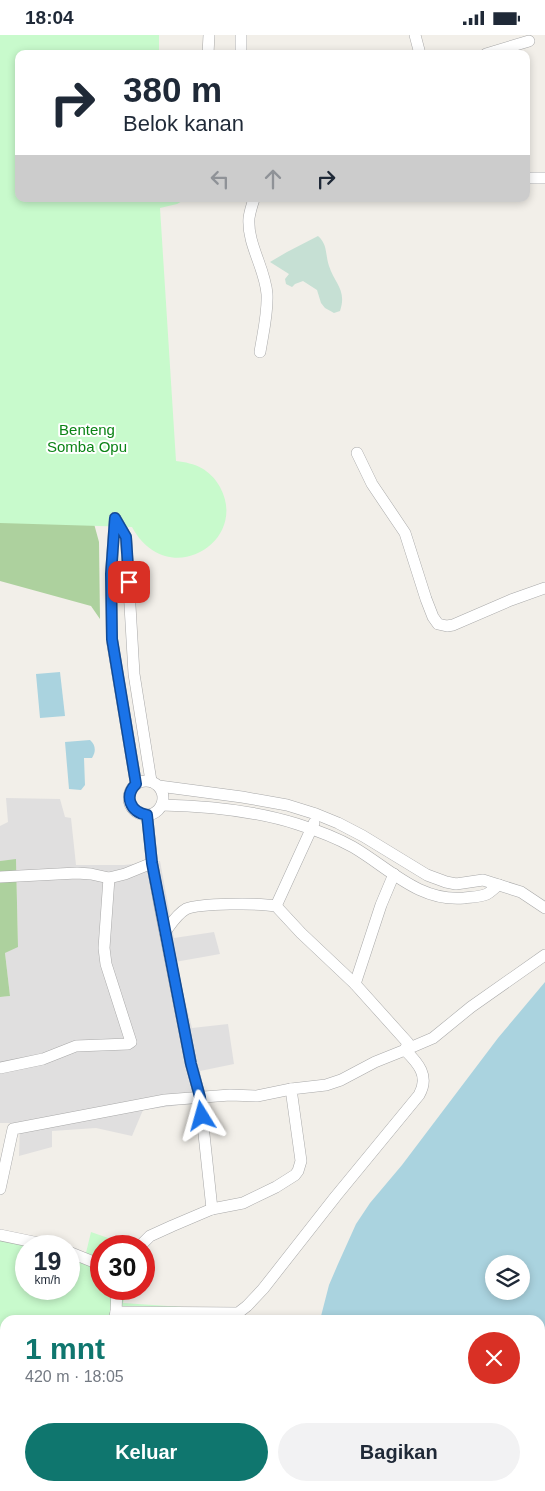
<!DOCTYPE html>
<html lang="id">
<meta charset="utf-8">
<style>
:root{--surface:#fff;--page:#f2f2f3;--text:#1f2937;--muted:#747a83;--accent:#0f766e}
body{margin:0;font-family:Arial,sans-serif;background:var(--page);color:var(--text);height:100vh;display:flex;flex-direction:column;font-size:19px;white-space:nowrap}
*{box-sizing:border-box;margin:0}
p{font-size:16px;color:var(--muted)}
.icon{flex:none;width:28px;height:28px;fill:none;stroke:currentColor;stroke-width:2;stroke-linecap:round;stroke-linejoin:round}
.map{position:relative;flex:1;overflow:hidden}
.drawer{position:absolute;left:0px;top:1280px;width:545px;height:176px;display:flex;flex-direction:column;background:var(--surface);border-radius:15px 15px 0 0;box-shadow:0 2px 8px #0003}
.drawer>*{flex:none}
.guide{position:absolute;left:15px;top:15px;width:515px;height:152px;border-radius:10px;box-shadow:0 2px 8px #0003;background:#fff;color:var(--text);overflow:hidden}
.buttons{position:absolute;left:485px;top:1220px;display:grid;gap:10px}
.buttons a{display:grid;place-items:center;width:45px;height:45px;border-radius:50%;background:var(--surface);box-shadow:0 2px 8px #0003;font-size:25px}
.speed{position:absolute;left:15px;top:1200px;display:flex;gap:10px;font-size:25px;font-weight:700;text-align:center}
.speed>*{display:grid;place-content:center;width:65px;height:65px;border-radius:50%;background:var(--surface);box-shadow:0 2px 8px #0003;line-height:1}
.speed small{font-size:12px;font-weight:400}
.speed .limit{border:8px solid #d22;background:#fff;color:#111}
.pin{position:absolute;display:grid;place-items:center;width:42px;height:42px;color:#fff;margin:-21px;border-radius:10px;box-shadow:0 2px 8px #0006}
.me{position:absolute;width:55px;margin:-28px;rotate:352deg;stroke-linejoin:round;filter:drop-shadow(0 0 4px #0008)}
.turn{display:flex;align-items:center;gap:18px;height:105px;padding:0 25px;font-size:22px}
.turn .icon{width:65px;height:65px;stroke-width:2.5}
.turn b{display:block;font-size:35px;line-height:42px}
.lanes{display:flex;align-items:center;height:48px;padding:0 25px;background:#0003;justify-content:center;gap:25px;direction:ltr}
.lanes .off{opacity:.35}
.round{display:grid;place-items:center;flex:none;width:52px;height:52px;border-radius:26px;background:var(--page)}
.head{display:flex;align-items:center;justify-content:space-between;height:85px;padding:0 25px}
h1{font-size:30px;font-weight:800;line-height:38px;color:var(--accent)}
.cta{display:flex;gap:10px;margin-top:auto;padding:10px 25px}
.cta a{flex:1;height:58px;border-radius:30px;background:var(--accent);color:#fff;font-size:20px;font-weight:800;line-height:58px;text-align:center}
.cta a+a{background:var(--page);color:var(--text)}
.status{display:flex;justify-content:space-between;align-items:center;height:35px;padding:0 25px;background:var(--surface);direction:ltr}
.status svg{height:14px;fill:currentColor}
.map>svg:first-child{display:block}
.residential{fill:#e0dfdf}
.forest{fill:#add19e}
.wetland{fill:#c6e0d4}
.park{fill:#c8facc}
.water{fill:#aad3df;fill-rule:evenodd}
.lines{fill:none;stroke-linecap:round;stroke-linejoin:round}
.minor-casing{stroke:#a9a9a9;stroke-width:12}
.minor{stroke:#fff;stroke-width:11}
.route-casing{stroke:#114b97;stroke-width:12}
.route{stroke:#1a73e8;stroke-width:9}
.labels{text-anchor:middle;stroke-width:4;stroke-linejoin:round;paint-order:stroke}
.park-label{font-size:15px;fill:#0c8416;stroke:#fff}
</style>
<div class="status"><b>18:04</b><svg viewBox="0 0 49 12"><path d="M0 12V9h3v3zM5 12V6h3v6zM10 12V3h3v9zM15 12V0h3v12zM26 1h20v11H26zM47 4h2v5h-2z"/></svg></div>
<div class="map">
<svg width="545" height="1456" viewBox="0 0 545 1456">
<rect width="100%" height="100%" fill="#f2efe9"/>
<!-- residential -->
<polygon class="residential" points="6,763 60,764 65,782 71,783 76,830 124,830 160,826 174,903 214,897 220,919 175,927 192,993 228,989 234,1029 200,1036 206,1068 180,1070 143,1075 132,1101 96,1093 52,1096 52,1112 19,1121 20,1088 0,1088 0,962 10,961 5,918 18,911 16,825 0,826 0,791 8,787"/>
<!-- forest -->
<g class="forest">
<polygon points="0,461 90,474 99,507 100,584 91,571 0,546"/>
<polygon points="16,824 18,912 5,918 10,961 0,962 0,826"/>
</g>
<!-- wetland -->
<path class="wetland" d="M318,201C328,210 325,219 329,231C335,249 347,255 340,276L334,278L325,273L321,268L317,255L303,246L295,249L292,252L286,249L285,244L289,239L270,227L287,217Z"/>
<!-- park -->
<g class="park">
<path d="M0,0H159V19H19V164H186L177,169L160,173L176,426C195,428 210,434 220,452C250,507 167,557 132,492L0,488Z"/>
<polygon points="91,1197 131,1211 101,1211 101,1254 127,1254 123,1268 228,1275 228,1285 5,1285 5,1417 0,1415 0,1200 43,1211 26,1211 26,1254 69,1254 69,1218 85,1222"/>
<polygon points="86,1451 214,1451 211,1456 85,1456"/>
</g>
<!-- water -->
<g class="water">
<polygon points="60,637 65,681 40,683 36,639"/>
<path d="M90,705C96,710 96,717 92,723H84L85,750L81,755L69,754L65,707Z"/>
<path d="M545,947V1456H246L248,1451H540V1285H320L329,1250L338,1229L356,1189L370,1168L402,1130L498,1003ZM494,1229H521V1256H494Z"/>
</g>
<g class="lines">
<!-- minor casing -->
<g class="minor-casing">
<g id="minor">
<polyline points="415,0 420,19"/>
<polyline points="208,19 209,0"/>
<polyline points="241,19 241,0"/>
<polyline points="486,19 529,6"/>
<polyline points="526,143 545,143"/>
<path d="M254,164C252,170 250,176 249,183C247,209 265,233 267,259C268,278 263,298 260,317"/>
<polyline points="357,418 372,449 405,498 426,564 433,582 438,589 447,591 453,590 511,565 545,553"/>
<polyline points="115,483 111,539 112,605 136,749"/>
<polyline points="115,483 126,502 134,639 151,746"/>
<circle cx="146" cy="763" r="17"/>
<polyline points="159,751 242,762 287,770 316,779 338,788 363,801 427,840 446,847 456,849 483,845 521,857 545,873"/>
<path d="M162,770C207,771 253,775 297,789C316,795 335,802 353,812C389,833 419,867 464,863C471,862 481,862 487,859C491,857 495,852 499,850"/>
<polyline points="147,780 152,828 160,872 191,1029 200,1062 212,1174"/>
<polyline points="0,842 77,838 91,839 109,843 125,839 152,828"/>
<polyline points="276,871 314,788"/>
<polyline points="355,949 381,870 394,839"/>
<polyline points="0,1033 43,1024 76,1011 128,1009 131,1007 106,929 104,913 109,843"/>
<polyline points="0,1154 13,1094 165,1065 230,1060 257,1061 291,1054"/>
<polyline points="0,1200 53,1211"/>
<path d="M140,1211L150,1201L172,1191L212,1174L243,1168L276,1152L295,1140L298,1136L301,1126L291,1054L326,1050L341,1045L375,1027L405,1015L408,1008L355,949L301,898L276,871C260,868 199,868 186,874C177,879 171,889 165,897"/>
<polyline points="69,1217 101,1230"/>
<polyline points="116,1277 117,1254"/>
<path d="M114,1285L116,1277L238,1278L247,1271L263,1254L336,1161L419,1060C430,1041 418,1028 405,1015L433,1003L471,972L545,920"/>
<polyline points="0,1304 5,1306"/>
<polyline points="0,1407 5,1409"/>
<polyline points="90,1451 92,1456"/>
<polyline points="200,1456 206,1451"/>
</g>
</g>
<!-- minor -->
<use href="#minor" class="minor"/>
</g>
<g class="lines">
<!-- route casing -->
<g class="route-casing">
<path id="route" d="M129,547L126,502L115,483L111,539L112,604L136,749C124,761 130,777 147,780L152,828L191,1029L200,1062L202,1081"/>
</g>
<!-- route -->
<use href="#route" class="route"/>
</g>
<g class="labels">
<!-- park labels -->
<g class="park-label">
<text x="87" y="400">Benteng<tspan x="87" dy="17">Somba Opu</tspan></text>
</g>
</g>
</svg>
<div class="buttons">
<a><svg class="icon" aria-label="layers" viewBox="0 0 24 24"><path d="M12 4l9 5-9 5-9-5zM3 14l9 5 9-5"/></svg></a>
</div>
<div class="speed"><div>19<small>km/h</small></div><div class="limit">30</div></div>
<div class="pin" style="left:129px;top:547px;background:#d93025"><svg class="icon" aria-label="arrive" viewBox="0 0 24 24"><path d="M6 21V4h12l-3 4 3 4H6"/></svg></div>
<svg class="me" style="left:202px;top:1081px" viewBox="-20 -20 40 40"><path d="M0-17L14 15 0 8-14 15z" fill="#1a73e8" stroke="#fff" stroke-width="4"/></svg>
<div class="guide">
<div class="turn"><svg class="icon" aria-label="right" viewBox="0 0 24 24"><path d="M7 20v-9h11M14 6l5 5-5 5"/></svg><div><b>380 m</b>Belok kanan</div></div>
<div class="lanes"><svg class="icon off" aria-label="left" viewBox="0 0 24 24"><path d="M17 20v-9H6M10 6l-5 5 5 5"/></svg><svg class="icon off" aria-label="ahead" viewBox="0 0 24 24"><path d="M12 20V5M6 11l6-6 6 6"/></svg><svg class="icon" aria-label="right" viewBox="0 0 24 24"><path d="M7 20v-9h11M14 6l5 5-5 5"/></svg></div>
</div>
<section class="drawer">
<div class="head"><div><h1>1 mnt</h1><p>420 m · 18:05</p></div><a class="round" style="background:#d93025;color:#fff"><svg class="icon" aria-label="close" viewBox="0 0 24 24"><path d="M6 6l12 12M18 6L6 18"/></svg></a></div>
<div class="cta"><a>Keluar</a><a>Bagikan</a></div>
</section>
</div>
